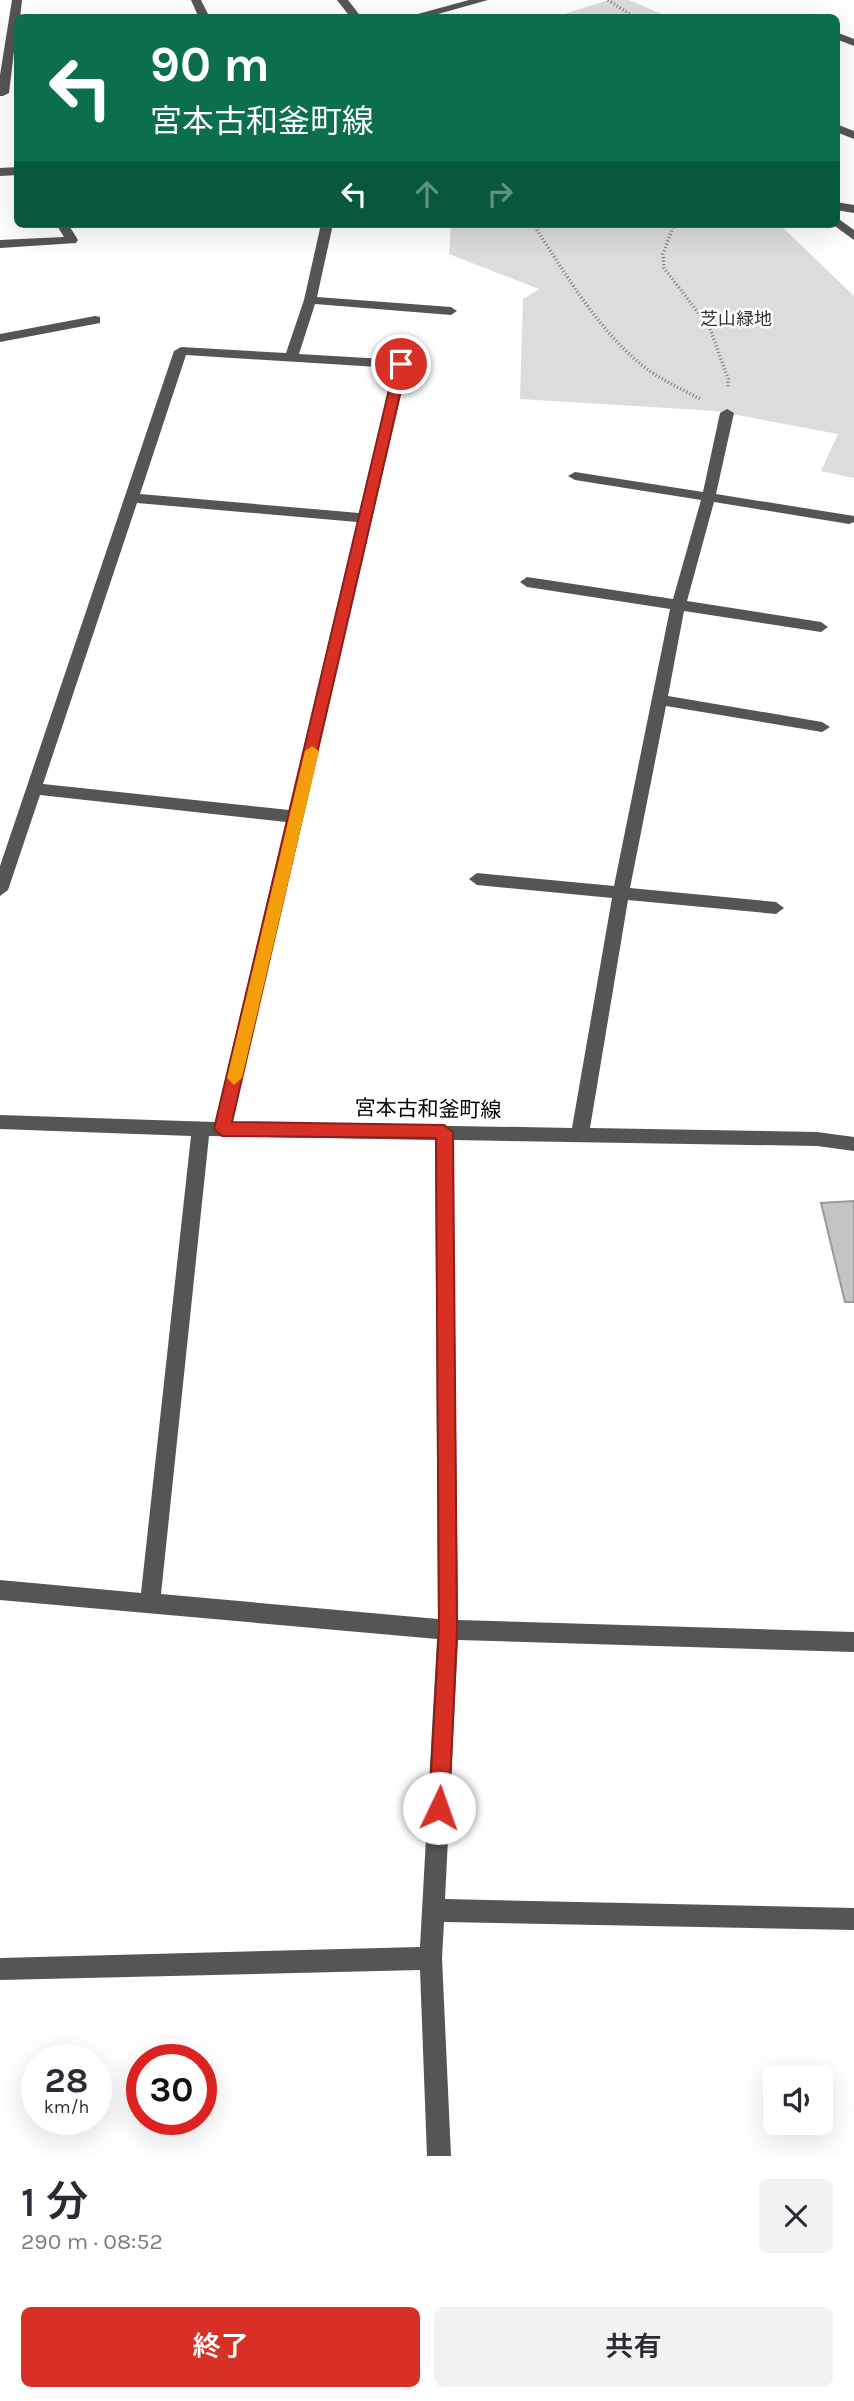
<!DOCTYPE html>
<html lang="ja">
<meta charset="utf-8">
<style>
:root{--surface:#fff;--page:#f2f2f3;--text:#2b2b33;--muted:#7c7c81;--accent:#d93025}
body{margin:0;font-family:Karla,"Noto Sans JP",sans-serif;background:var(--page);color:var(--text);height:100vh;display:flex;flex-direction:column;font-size:26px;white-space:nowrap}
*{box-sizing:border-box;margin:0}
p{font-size:23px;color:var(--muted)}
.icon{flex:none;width:38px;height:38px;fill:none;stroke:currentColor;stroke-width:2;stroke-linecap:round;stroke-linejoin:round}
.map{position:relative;height:2156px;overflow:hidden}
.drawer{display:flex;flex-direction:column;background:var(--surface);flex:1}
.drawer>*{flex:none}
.top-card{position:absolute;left:14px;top:14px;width:826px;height:214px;border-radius:10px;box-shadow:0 7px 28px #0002;background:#0b6e4f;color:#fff;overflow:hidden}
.tools{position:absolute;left:763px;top:2065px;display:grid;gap:14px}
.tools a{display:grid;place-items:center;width:70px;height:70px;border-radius:10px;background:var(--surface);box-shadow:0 7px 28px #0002;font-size:35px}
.speed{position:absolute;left:21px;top:2044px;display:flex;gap:14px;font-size:35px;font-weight:700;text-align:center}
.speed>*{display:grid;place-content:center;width:91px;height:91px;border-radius:50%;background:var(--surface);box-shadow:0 7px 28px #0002;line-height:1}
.speed small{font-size:18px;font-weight:400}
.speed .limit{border:10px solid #d22;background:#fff;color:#111}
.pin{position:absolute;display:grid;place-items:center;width:60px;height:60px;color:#fff;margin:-30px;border:4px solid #fff;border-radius:50%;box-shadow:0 2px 7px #0007}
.me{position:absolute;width:77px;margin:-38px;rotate:3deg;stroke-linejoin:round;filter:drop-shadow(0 0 5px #0008)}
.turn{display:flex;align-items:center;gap:24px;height:147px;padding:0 21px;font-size:32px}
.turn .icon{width:91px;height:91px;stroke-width:2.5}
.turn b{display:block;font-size:49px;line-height:60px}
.lanes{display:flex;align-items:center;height:66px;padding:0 21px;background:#0003;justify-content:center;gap:35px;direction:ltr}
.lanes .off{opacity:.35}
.round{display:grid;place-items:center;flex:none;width:74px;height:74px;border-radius:10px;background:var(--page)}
.summary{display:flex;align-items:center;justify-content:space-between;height:119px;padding:0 21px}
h1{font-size:42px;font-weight:600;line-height:52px}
.cta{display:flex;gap:14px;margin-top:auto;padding:14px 21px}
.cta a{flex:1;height:80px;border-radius:10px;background:var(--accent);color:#fff;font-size:28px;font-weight:600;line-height:80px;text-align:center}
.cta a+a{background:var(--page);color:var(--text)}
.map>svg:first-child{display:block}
.green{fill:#dcdcdc}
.building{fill:#c4c4c4;stroke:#999;stroke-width:2}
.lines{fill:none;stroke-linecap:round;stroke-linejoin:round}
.path{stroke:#777;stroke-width:3.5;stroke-dasharray:1 2.5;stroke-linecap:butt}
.minor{fill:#555;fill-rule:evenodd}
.route{fill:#d93025;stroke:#8d1f18;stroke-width:2}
.slow{fill:#f59e0b}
.labels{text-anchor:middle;stroke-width:5;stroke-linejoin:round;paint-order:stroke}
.far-park-label{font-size:18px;fill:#333;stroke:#fff}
.street-label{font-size:21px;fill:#000;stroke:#fff}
</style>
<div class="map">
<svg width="854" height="2156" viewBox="0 0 854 2156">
<rect width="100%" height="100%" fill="#fff"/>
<!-- green -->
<g class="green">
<polygon points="608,0 629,0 669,17 555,17"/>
<polygon points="451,224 779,224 854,296 854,478 821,471 838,434 716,411 520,399 523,299 539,289 449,254"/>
</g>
<!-- building -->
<polygon class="building" points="854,1201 854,1302 845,1302 821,1203"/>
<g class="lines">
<!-- path -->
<g class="path">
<polyline points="608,0 636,18"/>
<path d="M533,224C564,271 594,324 637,361C656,378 680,388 702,400"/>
<polyline points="674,224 663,254 664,268 710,328 728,379 728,388"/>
</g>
<!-- minor -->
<g class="minor">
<polygon points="12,0 22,0 20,18 18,18 9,93 3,96 0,96 0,75"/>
<polygon points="191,0 201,0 210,18 199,18"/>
<polygon points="337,0 348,0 362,18 351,18"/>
<polygon points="469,0 488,0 424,18 403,18"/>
<polygon points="836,32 854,39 854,46 836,39"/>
<polygon points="836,124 854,131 854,139 836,132"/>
<polygon points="18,167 18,175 0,176 0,168"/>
<polygon points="836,202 854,205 854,213 836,210"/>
<polygon points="836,217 854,230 854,240 832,224 836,224"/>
<polygon points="56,224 68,224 78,240 76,243 0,248 0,240 64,237"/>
<path d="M321,224H333L317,297L451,307L457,311L451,315L315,304L299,354L401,360L408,364L232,1122L572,1128L612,898L477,885L469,879L477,873L614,886L670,609L527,587L520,582L527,577L673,599L701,500L575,480L568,476L575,472L703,492L720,413L727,409L734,413L716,494L854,516V522L849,524L714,502L687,601L821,622L828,627L821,632L684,611L668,696L822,722L830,727L822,732L666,706L630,888L776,902L784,908L776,914L628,900L590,1128L817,1132L854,1137V1151L817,1146L453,1140L458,1620L854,1632V1652L458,1640L445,1899L854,1908V1930L444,1922L442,1958L451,2156H427L420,1970L0,1980V1958L420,1947L437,1639L0,1600V1580L141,1593L191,1136L0,1129V1115L215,1122L286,822L40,795L8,890L0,896V866L174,351L181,347L286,353L304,300ZM186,355L394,368L359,513L140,494ZM137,503L357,522L289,810L43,784ZM209,1136L435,1140L438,1619L161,1594Z"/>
<polygon points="95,316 100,317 100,323 0,342 0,334"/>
</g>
</g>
<!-- route -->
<polygon class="route" points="401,361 407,364 232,1122 444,1125 453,1132 457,1630 449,1808 446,1815 439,1818 432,1815 429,1808 439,1630 436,1138 222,1136 214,1129 395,364"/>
<!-- slow -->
<polygon class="slow" points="312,746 319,751 242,1078 234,1085 227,1078 305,751"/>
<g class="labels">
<!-- far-park labels -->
<g class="far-park-label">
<text x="736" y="325">芝山緑地</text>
</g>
<!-- street labels -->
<g class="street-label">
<text transform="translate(428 1109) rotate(1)" y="7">宮本古和釜町線</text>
</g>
</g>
</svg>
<div class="tools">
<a><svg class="icon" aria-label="sound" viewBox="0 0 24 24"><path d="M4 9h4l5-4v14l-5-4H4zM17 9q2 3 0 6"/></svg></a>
</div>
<div class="speed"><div>28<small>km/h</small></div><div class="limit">30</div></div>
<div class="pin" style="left:401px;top:364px;background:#d93025"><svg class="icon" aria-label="arrive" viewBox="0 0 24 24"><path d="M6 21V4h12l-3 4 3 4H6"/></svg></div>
<svg class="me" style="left:439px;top:1808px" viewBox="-20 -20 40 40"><circle r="19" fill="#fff"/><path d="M0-13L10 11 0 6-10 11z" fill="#d93025"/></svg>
<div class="top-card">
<div class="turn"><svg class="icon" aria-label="left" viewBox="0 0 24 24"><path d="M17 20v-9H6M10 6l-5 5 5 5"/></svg><div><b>90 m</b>宮本古和釜町線</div></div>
<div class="lanes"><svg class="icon" aria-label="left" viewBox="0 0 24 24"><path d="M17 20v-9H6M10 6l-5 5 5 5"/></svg><svg class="icon off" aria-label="ahead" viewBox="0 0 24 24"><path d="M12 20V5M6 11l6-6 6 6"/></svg><svg class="icon off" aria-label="right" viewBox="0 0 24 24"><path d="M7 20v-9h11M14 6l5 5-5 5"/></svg></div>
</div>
</div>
<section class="drawer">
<div class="summary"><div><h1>1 分</h1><p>290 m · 08:52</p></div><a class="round"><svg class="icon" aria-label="close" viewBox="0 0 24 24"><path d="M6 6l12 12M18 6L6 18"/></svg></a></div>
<div class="cta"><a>終了</a><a>共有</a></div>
</section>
